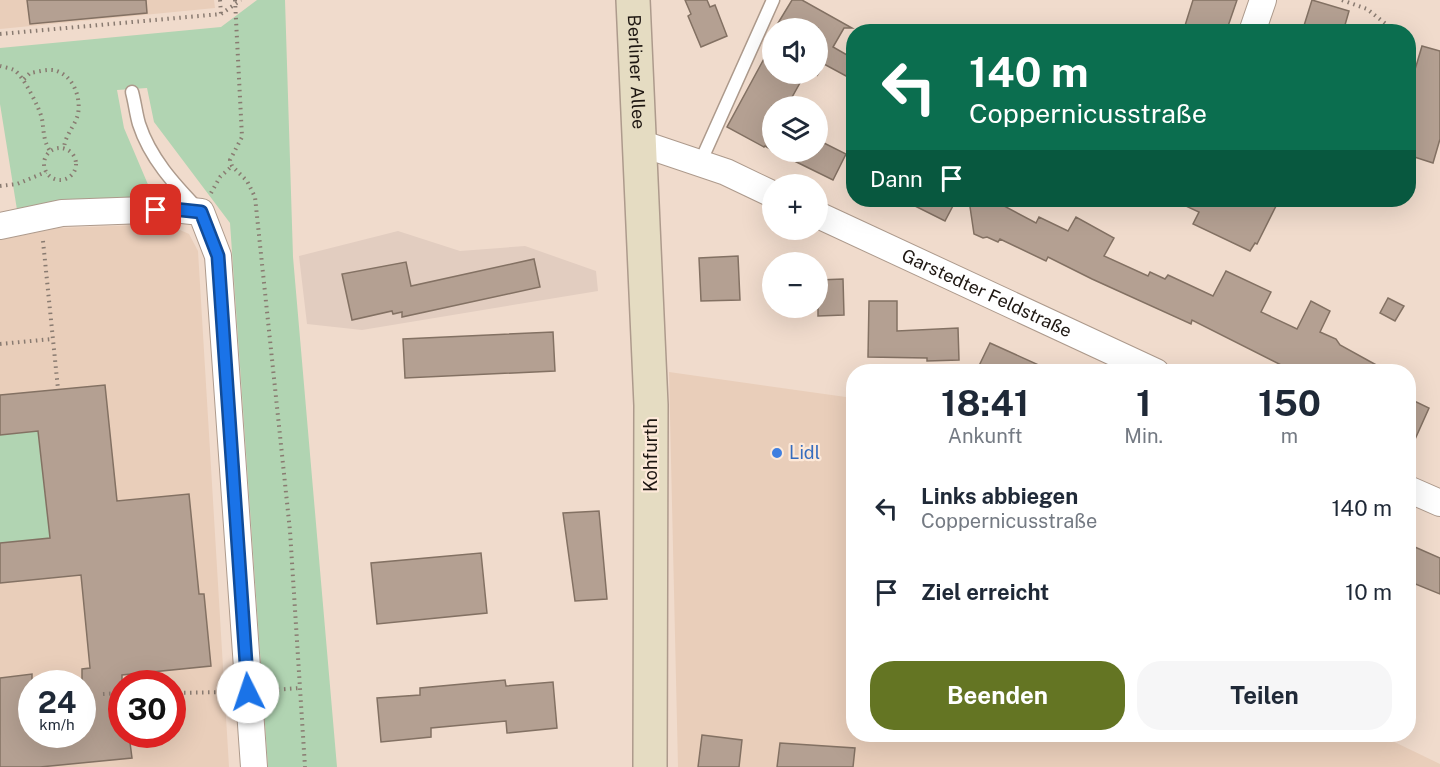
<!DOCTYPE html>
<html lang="de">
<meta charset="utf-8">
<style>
:root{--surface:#fff;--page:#f6f6f7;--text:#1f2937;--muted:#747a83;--accent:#647523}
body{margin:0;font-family:"Public Sans",sans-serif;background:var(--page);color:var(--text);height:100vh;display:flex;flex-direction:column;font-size:22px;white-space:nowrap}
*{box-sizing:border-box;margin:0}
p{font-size:20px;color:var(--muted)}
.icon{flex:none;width:33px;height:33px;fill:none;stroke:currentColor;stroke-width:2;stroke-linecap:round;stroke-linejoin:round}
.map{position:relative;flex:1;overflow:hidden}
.details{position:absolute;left:846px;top:364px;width:570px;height:378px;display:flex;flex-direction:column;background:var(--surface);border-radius:24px;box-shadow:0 6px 24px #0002}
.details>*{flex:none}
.top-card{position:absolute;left:846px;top:24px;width:570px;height:183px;border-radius:24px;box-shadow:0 6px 24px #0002;background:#0b6e4f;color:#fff;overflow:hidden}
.fabs{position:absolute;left:762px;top:18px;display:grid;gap:12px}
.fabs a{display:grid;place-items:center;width:66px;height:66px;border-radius:50%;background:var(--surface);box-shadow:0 6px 24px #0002;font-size:30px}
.speed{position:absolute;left:18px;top:670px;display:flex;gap:12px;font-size:30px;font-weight:700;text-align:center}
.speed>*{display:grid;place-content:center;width:78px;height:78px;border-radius:50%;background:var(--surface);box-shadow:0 6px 24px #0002;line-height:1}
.speed small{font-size:15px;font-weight:400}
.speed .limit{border:9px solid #d22;background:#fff;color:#111}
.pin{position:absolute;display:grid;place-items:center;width:51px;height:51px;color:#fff;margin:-26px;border-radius:12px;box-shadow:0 3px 9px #0006}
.me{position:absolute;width:66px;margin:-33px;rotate:356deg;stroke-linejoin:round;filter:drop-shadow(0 0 4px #0008)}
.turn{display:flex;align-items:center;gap:21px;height:126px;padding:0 24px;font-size:27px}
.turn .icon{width:78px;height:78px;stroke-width:2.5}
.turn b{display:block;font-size:42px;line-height:51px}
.then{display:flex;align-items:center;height:57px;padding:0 24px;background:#0003;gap:12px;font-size:22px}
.eta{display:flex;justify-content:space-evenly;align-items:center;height:102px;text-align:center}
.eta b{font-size:36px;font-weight:700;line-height:42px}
.action{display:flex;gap:12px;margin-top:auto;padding:12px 24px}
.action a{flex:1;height:69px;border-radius:24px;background:var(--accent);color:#fff;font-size:24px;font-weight:700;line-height:69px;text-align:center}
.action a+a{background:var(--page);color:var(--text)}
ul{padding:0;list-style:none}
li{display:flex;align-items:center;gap:18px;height:84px;padding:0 24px}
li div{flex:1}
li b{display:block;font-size:22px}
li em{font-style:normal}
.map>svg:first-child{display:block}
.built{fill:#e9ceba;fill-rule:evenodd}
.industrial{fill:#e2cdc0}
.green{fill:#b1d4b2}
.building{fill:#b4a092;stroke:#837163;stroke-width:1.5}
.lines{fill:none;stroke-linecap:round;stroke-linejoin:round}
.lane-casing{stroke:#ad9a8c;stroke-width:15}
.street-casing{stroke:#ad9a8c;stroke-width:28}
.secondary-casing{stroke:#ad9a8c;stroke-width:36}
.path{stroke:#897b71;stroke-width:4;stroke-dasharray:1.5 4.5;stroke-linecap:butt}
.lane{stroke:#fff;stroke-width:12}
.street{stroke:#fff;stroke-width:26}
.secondary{stroke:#e5dcc2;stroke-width:33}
.route-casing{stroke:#114b97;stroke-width:15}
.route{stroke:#1a73e8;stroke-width:10}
.shop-dot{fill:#3f7fe0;stroke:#fde9d9;stroke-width:2}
.labels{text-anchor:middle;stroke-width:4.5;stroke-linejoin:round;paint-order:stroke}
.street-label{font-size:18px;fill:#1d1611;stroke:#fde9d9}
.shop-label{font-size:18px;fill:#366cbe;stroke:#fde9d9;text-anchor:start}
</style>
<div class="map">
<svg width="1440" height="767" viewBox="0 0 1440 767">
<rect width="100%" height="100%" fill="#f0dbcc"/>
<!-- built -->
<g class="built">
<polygon points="0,0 214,0 215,8 0,29"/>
<path d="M139,225L171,226L189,234L198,251L229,767H0V240L58,228ZM32,684H82V735H32ZM122,684H172V735H122Z"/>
<polygon points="669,372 853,398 854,735 1380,735 1440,764 1440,767 678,767"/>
</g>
<!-- industrial -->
<polygon class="industrial" points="398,231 460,251 525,246 596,271 598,291 362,330 307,324 299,256"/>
<!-- green -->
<g class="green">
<polygon points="257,0 285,0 293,257 337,767 268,767 230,223 154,122 147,88 117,90 124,128 155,201 18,216 0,104 0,48 221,27"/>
<polygon points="38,431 50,538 0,543 0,435"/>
</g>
<!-- building -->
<g class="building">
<polygon points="27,0 146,0 147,13 30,24"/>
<polygon points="685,0 707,0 710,7 715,5 727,36 701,47 688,16 691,14"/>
<polygon points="792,0 802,0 852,28 844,28 833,47 854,59 854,64 846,76 824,64 818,74 818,28 775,28"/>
<polygon points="1193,0 1237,0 1226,32 1183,32"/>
<polygon points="1312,0 1349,11 1343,32 1302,32"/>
<polygon points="772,44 772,74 805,74 787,106 772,106 772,150 765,146 764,147 727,127"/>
<polygon points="1422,46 1440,51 1440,139 1433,163 1408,155 1408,93"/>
<polygon points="818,140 846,154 833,180 776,152 818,152"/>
<polygon points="903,200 956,200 945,221"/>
<polygon points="969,200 1007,200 1004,206 1036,223 1039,217 1068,231 1076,217 1114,238 1104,256 1148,276 1150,272 1165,279 1168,275 1213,296 1226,271 1271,292 1261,312 1297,329 1311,301 1330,311 1320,332 1336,339 1340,345 1389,372 1295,372 1192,320 1191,324 1092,279 1048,257 1046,261 1000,239 998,242 987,237 983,238 974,234"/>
<polygon points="1173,200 1279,200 1257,244 1255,243 1250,251 1193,224 1199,212"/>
<polygon points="738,256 740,300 701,301 699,258"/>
<polygon points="534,259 540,287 402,317 402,312 393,314 392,311 352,320 342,274 406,262 411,286"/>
<polygon points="843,279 844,315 818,316 818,280"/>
<polygon points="1388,298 1404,306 1395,321 1380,313"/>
<polygon points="869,301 897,301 897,331 958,328 959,360 927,361 927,358 868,357"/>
<polygon points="553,332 555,371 405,378 403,339"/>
<polygon points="990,343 1054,372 976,372"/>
<polygon points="105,385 117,501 189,494 199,594 204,594 211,666 122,675 122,735 129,735 132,758 40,767 0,767 0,678 32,674 32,735 82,735 82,669 90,668 81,575 0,583 0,543 50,538 38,431 0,435 0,395"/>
<polygon points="1408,398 1429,408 1408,455"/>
<polygon points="599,511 607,599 575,601 563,513"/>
<polygon points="1408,544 1440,558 1440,594 1408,581"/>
<polygon points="481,553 487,613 377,624 371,563"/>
<polygon points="505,680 506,686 553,682 557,728 507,733 506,721 431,728 431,737 381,742 377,698 420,695 420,688"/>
<polygon points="702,735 742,740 739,767 698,767"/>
<polygon points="780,743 855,748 853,767 777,767"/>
</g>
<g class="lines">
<!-- lane casing -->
<g class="lane-casing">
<g id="lane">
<path d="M132,92C135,103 136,114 139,124C150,158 174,184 198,209"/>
<polyline points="700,163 773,0"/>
</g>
</g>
<!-- street casing -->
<g class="street-casing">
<g id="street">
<polyline points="1252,32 1263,0"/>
<polyline points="640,143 726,172 772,194"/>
<path id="s1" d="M818,215L1156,372"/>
<polyline points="0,226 62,213 173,209 201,212 218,256 254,767"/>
<polyline points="1408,489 1440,503"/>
</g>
</g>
<!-- secondary casing -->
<g class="secondary-casing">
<g id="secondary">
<path id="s2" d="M633,0L651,405L650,767"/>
</g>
</g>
<!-- path -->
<g class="path">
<polyline points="220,0 221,14"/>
<polyline points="235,0 242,137 230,160 232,166 247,181 255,197 290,531 305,767"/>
<polyline points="1342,0 1367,9 1396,32"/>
<polyline points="0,34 221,14 241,0"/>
<path d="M0,66C4,67 10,68 14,70C23,75 40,109 42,119C44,131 43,140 50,151"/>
<path d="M24,79L30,73C37,72 50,68 57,71C74,77 81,98 78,114C75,126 65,135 64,148"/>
<circle cx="60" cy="164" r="16"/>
<polyline points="0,186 17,184 46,172"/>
<polyline points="211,193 220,177 232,166"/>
<polyline points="43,241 58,389"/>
<polyline points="0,344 52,339"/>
<polyline points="272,690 300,688"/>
<polyline points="172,693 226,692"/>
<polyline points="103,694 122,693"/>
</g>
<!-- lane -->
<use href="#lane" class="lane"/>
<!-- street -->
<use href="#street" class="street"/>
<!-- secondary -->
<use href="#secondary" class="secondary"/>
</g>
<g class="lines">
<!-- route casing -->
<g class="route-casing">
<polyline id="route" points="156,210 173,209 201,212 218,256 248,692"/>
</g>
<!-- route -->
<use href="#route" class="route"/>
</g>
<!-- markers -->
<circle class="shop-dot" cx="777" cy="453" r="6"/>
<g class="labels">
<!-- street labels -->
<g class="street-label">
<text dy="6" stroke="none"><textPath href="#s2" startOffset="72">Berliner Allee</textPath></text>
<text dy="6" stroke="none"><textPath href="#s1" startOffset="186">Garstedter Feldstraße</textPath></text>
<text transform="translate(651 455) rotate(-90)" y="6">Kohfurth</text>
</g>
<!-- shop labels -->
<g class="shop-label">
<text x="789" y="459">Lidl</text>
</g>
</g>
</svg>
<div class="fabs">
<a><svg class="icon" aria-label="sound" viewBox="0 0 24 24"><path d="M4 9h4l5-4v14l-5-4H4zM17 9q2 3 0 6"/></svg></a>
<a><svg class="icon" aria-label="layers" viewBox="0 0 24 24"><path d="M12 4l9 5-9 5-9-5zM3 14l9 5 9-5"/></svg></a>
<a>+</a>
<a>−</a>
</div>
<div class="speed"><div>24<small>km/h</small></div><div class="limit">30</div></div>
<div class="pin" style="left:156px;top:210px;background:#d93025"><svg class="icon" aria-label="arrive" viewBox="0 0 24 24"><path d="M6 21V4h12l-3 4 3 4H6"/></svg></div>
<svg class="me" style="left:248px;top:692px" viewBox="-20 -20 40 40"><circle r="19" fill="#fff"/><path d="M0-13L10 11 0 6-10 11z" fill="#1a73e8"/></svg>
<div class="top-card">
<div class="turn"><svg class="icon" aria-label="left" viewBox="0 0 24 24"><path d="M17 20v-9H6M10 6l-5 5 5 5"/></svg><div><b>140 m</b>Coppernicusstraße</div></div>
<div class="then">Dann<svg class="icon" aria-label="arrive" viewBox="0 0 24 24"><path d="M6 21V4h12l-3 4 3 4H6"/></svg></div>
</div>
<section class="details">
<div class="eta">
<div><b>18:41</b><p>Ankunft</p></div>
<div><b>1</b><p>Min.</p></div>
<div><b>150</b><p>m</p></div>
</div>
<ul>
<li><svg class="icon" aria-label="left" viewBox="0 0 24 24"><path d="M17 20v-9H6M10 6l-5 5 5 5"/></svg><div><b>Links abbiegen</b><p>Coppernicusstraße</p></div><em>140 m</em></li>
<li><svg class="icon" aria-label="arrive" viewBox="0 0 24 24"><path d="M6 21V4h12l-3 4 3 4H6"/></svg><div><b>Ziel erreicht</b></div><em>10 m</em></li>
</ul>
<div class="action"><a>Beenden</a><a>Teilen</a></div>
</section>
</div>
